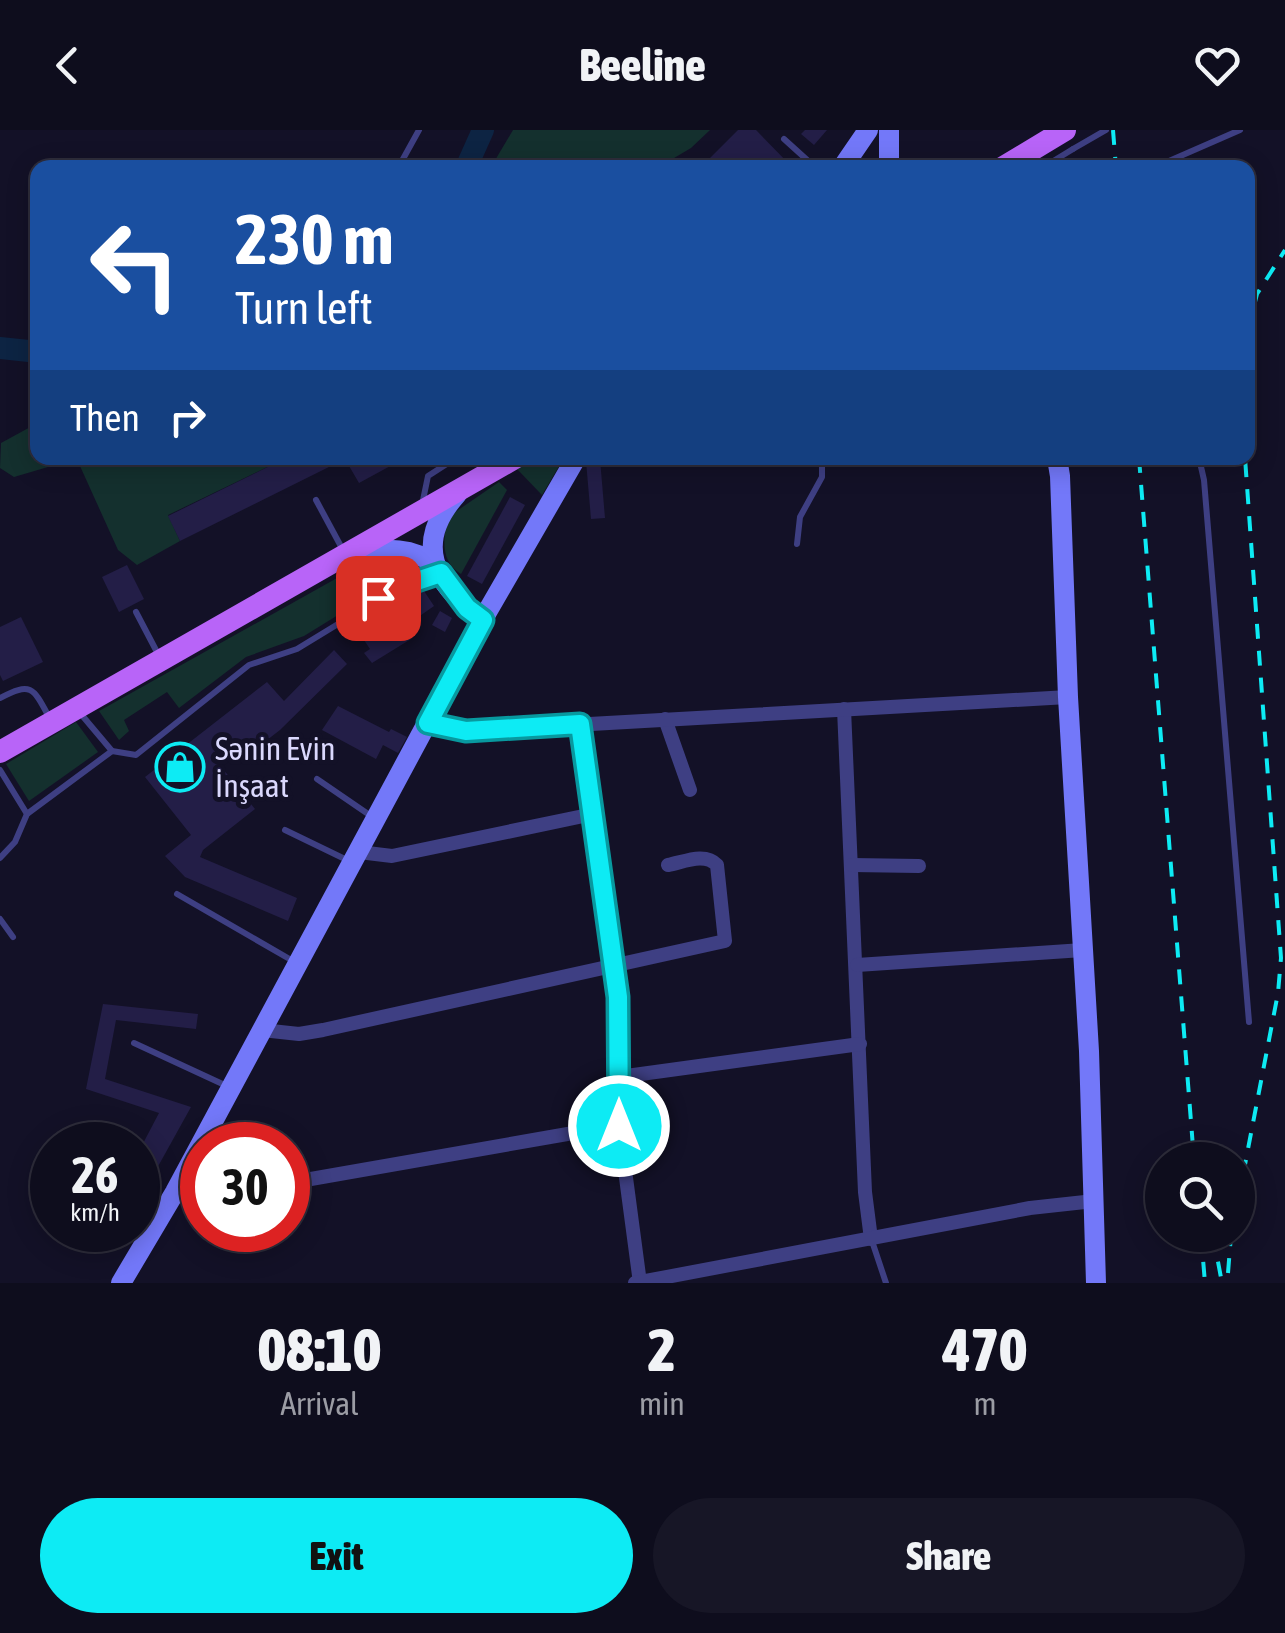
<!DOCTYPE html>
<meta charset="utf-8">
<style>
:root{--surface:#0e0d1d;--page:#171626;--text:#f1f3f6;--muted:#9b9ca4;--line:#2e2d3b;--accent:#0debf4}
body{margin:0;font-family:"Asap Condensed",sans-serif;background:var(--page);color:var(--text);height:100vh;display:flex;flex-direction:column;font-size:38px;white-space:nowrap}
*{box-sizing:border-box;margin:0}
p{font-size:32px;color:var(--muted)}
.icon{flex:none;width:55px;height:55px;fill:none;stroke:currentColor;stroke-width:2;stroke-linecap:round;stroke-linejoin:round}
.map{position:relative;height:1153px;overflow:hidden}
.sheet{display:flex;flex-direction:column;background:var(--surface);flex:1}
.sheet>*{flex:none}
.guide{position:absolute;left:30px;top:30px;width:1225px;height:305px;border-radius:20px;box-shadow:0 5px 25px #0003,0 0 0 2px var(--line);background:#1a4fa0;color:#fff;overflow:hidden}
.fabs{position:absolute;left:1145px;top:1012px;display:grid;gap:20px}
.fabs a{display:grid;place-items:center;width:110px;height:110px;border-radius:50%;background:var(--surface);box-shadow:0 5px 25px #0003,0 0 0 2px var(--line);font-size:50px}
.speed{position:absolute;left:30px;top:992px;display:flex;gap:20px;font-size:50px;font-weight:700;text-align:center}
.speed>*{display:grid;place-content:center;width:130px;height:130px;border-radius:50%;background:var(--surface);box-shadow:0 5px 25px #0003,0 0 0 2px var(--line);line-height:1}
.speed small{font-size:25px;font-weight:400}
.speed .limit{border:15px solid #d22;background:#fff;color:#111}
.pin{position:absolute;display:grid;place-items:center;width:85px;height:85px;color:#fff;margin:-42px;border-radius:20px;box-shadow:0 5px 15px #0006}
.me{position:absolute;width:110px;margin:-55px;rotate:0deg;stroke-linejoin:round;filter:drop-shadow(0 0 8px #0008)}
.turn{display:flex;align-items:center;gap:35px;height:210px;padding:0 40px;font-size:45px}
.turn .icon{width:130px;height:130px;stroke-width:2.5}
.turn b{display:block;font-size:70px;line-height:85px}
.then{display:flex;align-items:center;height:95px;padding:0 40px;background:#0003;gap:20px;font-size:38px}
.eta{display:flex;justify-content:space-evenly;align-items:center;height:170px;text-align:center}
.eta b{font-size:60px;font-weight:800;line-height:70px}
.action{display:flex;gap:20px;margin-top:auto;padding:20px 40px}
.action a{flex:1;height:115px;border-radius:60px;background:var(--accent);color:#111;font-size:40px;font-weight:800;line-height:115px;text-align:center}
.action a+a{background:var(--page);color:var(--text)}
header{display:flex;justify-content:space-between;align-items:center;height:130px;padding:0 40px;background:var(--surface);font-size:45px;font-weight:800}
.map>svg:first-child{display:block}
.green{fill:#14302e}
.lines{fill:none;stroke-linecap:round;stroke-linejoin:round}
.river{stroke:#0d2443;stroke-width:22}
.building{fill:#231e47}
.lane{stroke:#3e3f83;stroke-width:6}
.street{stroke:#3e3f83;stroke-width:14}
.secondary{stroke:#7378f9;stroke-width:20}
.primary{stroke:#b864f8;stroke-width:22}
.rail{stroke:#0debf4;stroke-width:4;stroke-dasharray:15 12;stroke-linecap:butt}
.lane-bridge{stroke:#3e3f83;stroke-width:6}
.route-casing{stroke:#08999f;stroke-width:25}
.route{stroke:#0debf4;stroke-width:18}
.labels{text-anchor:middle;stroke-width:10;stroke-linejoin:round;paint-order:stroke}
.poi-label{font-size:32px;fill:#dad8fd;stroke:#131127;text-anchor:start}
</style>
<header><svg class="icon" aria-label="back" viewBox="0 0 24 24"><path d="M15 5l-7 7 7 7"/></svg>Beeline<svg class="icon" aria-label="heart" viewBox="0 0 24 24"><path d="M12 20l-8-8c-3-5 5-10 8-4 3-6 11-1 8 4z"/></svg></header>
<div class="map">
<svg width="1285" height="1153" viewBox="0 0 1285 1153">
<rect width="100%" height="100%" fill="#131127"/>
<!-- green -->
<g class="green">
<polygon points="513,0 710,0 691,18 659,37 491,37"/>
<polygon points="37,285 38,328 286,328 168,385 180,411 137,435 118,420 80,336 48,337 14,347 0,338 1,313 34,295"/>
<polygon points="536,328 564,328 542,365 517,339"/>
<path d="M499,352L507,360L461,444C440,432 443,408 448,387Z"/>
<polygon points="386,429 408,429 423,435 425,440 395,450 304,506 246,527 179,578 167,562 124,590 129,601 119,610 99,581 346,443"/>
<polygon points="76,592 98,622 29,671 6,634"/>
</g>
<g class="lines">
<!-- river -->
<g class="river">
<polyline points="466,38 483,0"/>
<polyline points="0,218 38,222"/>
</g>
</g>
<!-- building -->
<g class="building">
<polygon points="738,0 756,0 793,38 712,38 706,32"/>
<polygon points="805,0 827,0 814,15 801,4"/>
<polygon points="286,328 405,328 359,353 345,329 180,411 168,386"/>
<polygon points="600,329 605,388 591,389 586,331"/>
<polygon points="510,367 525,375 482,454 467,446"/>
<polygon points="127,435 144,469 119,482 102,447"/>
<polygon points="422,458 434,476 404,497 411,509 372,533 364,523 370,519 356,498 414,459 416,462"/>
<polygon points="440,481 452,488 445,502 432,495"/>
<polygon points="21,487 43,532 3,551 0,545 0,497"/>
<polygon points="334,520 347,534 280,600 258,617 251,608 219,634 255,679 203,720 200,727 297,768 288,791 185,747 165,726 191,705 145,647 267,552 284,571"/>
<polygon points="338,576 389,602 391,599 407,607 398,623 383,615 376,629 322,600"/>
<polygon points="103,874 198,884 196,899 116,890 105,949 191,977 151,1049 138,1040 138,1023 159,983 86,959"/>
</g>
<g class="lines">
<!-- lane -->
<g class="lane">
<polyline points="784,9 816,38"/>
<polyline points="398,38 419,0"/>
<polyline points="1042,38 1073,19"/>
<polyline points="1153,38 1240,0"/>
<polyline points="481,328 495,333"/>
<polyline points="1199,328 1204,350 1249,892"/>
<polyline points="316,370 344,422"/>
<polyline points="422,375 428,346 456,328"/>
<polyline points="797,414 800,387 822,347 822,328"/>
<polyline points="136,482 158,524"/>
<path d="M0,568C31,552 33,557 49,587"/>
<polyline points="80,583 112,621 136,625 249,535 297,519 402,455 436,445"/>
<polyline points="0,640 27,684"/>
<polyline points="317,649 371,686"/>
<polyline points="285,700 347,730"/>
<polyline points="0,728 15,712 27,684 112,621"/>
<polyline points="177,764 293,831"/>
<polyline points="0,789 13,807"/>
<polyline points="134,913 229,957"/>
<polyline points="872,1111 886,1153"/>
</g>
<!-- street -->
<g class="street">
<polyline points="844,579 865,1062 871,1109"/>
<polyline points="665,589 690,660"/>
<polyline points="428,593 466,601 1068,567"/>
<polyline points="580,594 619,867 619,995 640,1153"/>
<polyline points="359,722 392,726 593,684"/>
<polyline points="852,735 919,736"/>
<polyline points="857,835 1083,820"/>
<path d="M262,900L299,904L323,900L725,811L717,735C705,722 684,732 668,735"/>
<polyline points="619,947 860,914"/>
<polyline points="179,1053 202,1062"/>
<polyline points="288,1053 619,995"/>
<polyline points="635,1153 1030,1078 1094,1071"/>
</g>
<!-- secondary -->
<g class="secondary">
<polyline points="842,38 868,0"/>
<polyline points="889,38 889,0"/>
<polyline points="1057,328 1060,346 1068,567 1089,921 1096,1153"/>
<path d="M457,364C413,413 433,454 483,489"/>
<path d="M352,424C383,420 409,414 435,435"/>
<polyline points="121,1153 175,1062 483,489 576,328"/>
</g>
<!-- primary -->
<g class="primary">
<polyline points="1002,38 1065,0"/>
<polyline points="0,622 515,328"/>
</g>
<!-- rail -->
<g class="rail">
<polyline points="1113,0 1116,38"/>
<polyline points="1248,200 1257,164 1285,120"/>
<polyline points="1139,328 1194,1030"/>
<polyline points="1238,1071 1278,863 1281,828 1245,328"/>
<polyline points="1201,1105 1205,1153"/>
<polyline points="1213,1105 1222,1153"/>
<polyline points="1228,1143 1231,1105"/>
</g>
<!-- lane-bridge -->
<polyline class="lane-bridge" points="1073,19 1106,0"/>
</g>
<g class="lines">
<!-- route casing -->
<g class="route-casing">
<polyline id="route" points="378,468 402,456 441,443 467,478 483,490 428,593 466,601 580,594 618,867 619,996"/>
</g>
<!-- route -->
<use href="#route" class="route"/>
</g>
<!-- icons -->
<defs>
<g id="shop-ring" transform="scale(2.5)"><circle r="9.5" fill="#131127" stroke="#0debf4" stroke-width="1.5"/><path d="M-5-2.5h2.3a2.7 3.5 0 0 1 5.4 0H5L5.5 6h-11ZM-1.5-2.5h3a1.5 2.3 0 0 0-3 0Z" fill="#0debf4"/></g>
</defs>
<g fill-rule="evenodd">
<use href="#shop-ring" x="180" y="637"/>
</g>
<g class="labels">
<!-- poi labels -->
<g class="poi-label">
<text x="215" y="630">Sənin Evin<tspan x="215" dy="37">İnşaat</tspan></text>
</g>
</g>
</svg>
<div class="fabs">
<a><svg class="icon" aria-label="search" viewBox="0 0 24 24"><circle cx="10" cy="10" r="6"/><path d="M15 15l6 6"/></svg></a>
</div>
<div class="speed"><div>26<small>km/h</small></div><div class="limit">30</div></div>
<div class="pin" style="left:378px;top:468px;background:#d93025"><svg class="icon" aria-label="arrive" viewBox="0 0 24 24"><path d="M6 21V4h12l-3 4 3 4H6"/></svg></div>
<svg class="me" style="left:619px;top:996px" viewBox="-20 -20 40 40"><circle r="17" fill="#0debf4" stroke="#fff" stroke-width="3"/><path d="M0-11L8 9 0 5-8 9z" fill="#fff"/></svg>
<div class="guide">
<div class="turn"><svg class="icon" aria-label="left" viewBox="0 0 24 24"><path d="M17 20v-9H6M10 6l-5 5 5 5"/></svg><div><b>230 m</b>Turn left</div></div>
<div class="then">Then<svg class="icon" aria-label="right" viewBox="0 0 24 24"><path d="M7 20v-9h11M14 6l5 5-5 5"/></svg></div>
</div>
</div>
<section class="sheet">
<div class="eta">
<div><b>08:10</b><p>Arrival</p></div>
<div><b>2</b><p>min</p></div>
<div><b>470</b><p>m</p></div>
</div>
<div class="action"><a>Exit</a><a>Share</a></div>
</section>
